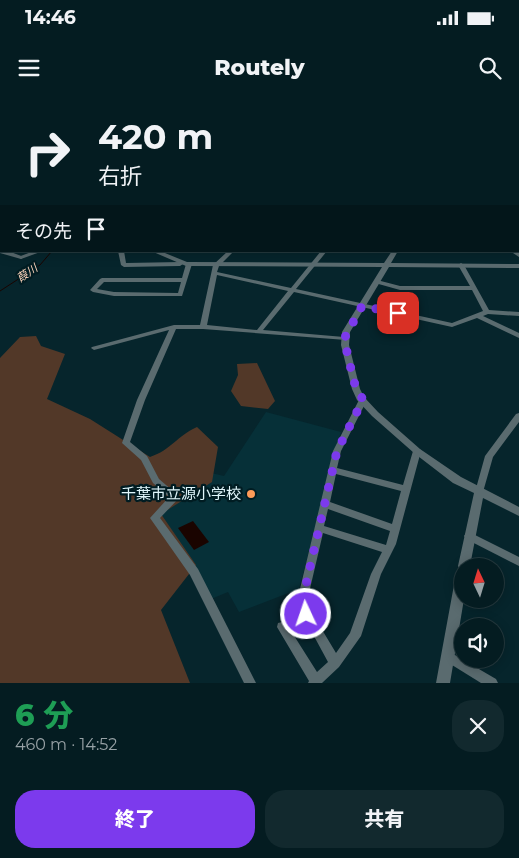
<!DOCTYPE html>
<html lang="ja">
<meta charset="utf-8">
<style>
:root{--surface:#041c21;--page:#12292e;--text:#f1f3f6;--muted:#97a1a5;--line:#253a3f;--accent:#7c3aed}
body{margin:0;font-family:Montserrat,"Noto Sans JP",sans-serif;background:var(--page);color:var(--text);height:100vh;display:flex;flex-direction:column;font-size:19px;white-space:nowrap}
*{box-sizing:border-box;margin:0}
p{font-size:16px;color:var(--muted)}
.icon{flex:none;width:28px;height:28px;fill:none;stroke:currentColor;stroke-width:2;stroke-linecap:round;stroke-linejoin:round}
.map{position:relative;height:583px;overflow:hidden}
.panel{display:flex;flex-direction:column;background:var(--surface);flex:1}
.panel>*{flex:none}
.hud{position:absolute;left:0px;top:0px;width:520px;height:152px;box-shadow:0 2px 12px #0003,0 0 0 1px var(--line);background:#041c21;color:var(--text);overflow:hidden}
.needle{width:32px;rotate:356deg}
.fabs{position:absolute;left:454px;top:458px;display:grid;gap:10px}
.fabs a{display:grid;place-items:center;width:50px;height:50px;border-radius:50%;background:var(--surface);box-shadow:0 2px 12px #0003,0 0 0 1px var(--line);font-size:25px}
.pin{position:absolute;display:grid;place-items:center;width:42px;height:42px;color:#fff;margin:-21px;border-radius:10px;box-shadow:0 2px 8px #0006}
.me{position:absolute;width:55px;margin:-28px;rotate:357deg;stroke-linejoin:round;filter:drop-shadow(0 0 4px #0008)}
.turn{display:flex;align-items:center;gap:18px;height:105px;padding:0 15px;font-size:22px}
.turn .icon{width:65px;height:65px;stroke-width:2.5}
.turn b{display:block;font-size:35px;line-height:42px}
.then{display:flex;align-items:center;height:48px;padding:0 15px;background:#0003;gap:10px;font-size:19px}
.round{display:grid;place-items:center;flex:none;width:52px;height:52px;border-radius:20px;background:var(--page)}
.headline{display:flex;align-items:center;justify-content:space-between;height:85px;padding:0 15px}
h1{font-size:30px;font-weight:800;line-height:38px;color:#1e9e55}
.cta{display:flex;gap:10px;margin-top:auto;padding:10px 15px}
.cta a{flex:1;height:58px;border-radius:20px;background:var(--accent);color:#fff;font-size:20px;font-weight:800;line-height:58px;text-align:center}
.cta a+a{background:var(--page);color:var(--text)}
.status{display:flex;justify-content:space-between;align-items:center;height:35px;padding:0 25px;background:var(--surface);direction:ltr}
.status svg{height:14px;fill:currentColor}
header{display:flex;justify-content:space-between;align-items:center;height:65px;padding:0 15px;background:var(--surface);font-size:22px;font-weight:800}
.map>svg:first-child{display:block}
.built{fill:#063038}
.green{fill:#523828}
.water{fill:#1a0400}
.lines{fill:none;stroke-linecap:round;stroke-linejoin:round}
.stream{stroke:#1a0400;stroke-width:1}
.minor{fill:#5a6b6f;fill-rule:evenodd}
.tertiary{fill:#5a6b6f;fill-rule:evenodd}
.route{stroke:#7c3aed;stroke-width:9;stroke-dasharray:0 16.2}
.poi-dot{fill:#fe9b58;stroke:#001c22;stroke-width:2}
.labels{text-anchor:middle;stroke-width:4.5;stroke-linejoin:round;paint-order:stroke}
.far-water-label{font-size:11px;font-style:italic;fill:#fed6bd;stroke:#001c22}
.near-poi-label{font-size:15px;fill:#e0f6fb;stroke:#001c22;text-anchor:end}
</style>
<div class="status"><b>14:46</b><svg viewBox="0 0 49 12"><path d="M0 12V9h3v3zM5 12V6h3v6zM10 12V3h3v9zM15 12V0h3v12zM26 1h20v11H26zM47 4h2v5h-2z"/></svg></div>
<header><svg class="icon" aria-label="menu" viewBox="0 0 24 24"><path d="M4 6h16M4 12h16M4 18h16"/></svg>Routely<svg class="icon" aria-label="search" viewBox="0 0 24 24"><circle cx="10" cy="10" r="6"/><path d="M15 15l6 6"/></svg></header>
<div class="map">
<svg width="519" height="583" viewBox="0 0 519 583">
<rect width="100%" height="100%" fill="#06252c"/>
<!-- built -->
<g class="built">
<polygon points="52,0 316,0 49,1"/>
<polygon points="266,312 341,332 299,489 239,512 228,492 211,499 160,416 198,370 224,376"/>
</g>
<!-- green -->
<g class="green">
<path d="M36,236L41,246L65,254L47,299L90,319L150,357C171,350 177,336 197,327L218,347L212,382L161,414L196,465L161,510L190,583H0V258L20,237Z"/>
<polygon points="257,263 275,301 268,309 241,306 231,291 238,275 237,264"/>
</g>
<!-- water -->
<polygon class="water" points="193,421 209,442 194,450 178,428"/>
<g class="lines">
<!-- stream -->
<polyline class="stream" points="0,191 40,165 52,151"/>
<!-- minor -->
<g class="minor">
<polygon points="367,0 371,0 371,1 368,1"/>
<polygon points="427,0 431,0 431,1 428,1"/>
<polygon points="0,1 2,1 1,3 0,3"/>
<rect x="0" y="12" width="1" height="2"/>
<rect x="0" y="108" width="1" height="2"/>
<rect x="0" y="117" width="1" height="3"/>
<polygon points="0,127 1,128 1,130 0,131"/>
<rect x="0" y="136" width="1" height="4"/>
<polygon points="1,146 1,150 0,151 0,147"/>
<polygon points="34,151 43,151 21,159 18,157"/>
<polygon points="118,151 124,151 126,163 180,162 183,164 180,166 124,167 121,165"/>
<path d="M228,151H234L219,166L217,172L291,188L321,151H327L296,189L452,223L483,211L472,190H400L375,183L374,182L377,180L400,186H470L458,165L461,163L464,165L489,210L519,212V216L488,214L483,216L519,233V238L477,218L452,227L294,192L263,230L344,237L346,238L347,239L346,240L203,229H176L145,300L130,342L147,356L159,379L180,397L160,418L198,469L256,583H244L190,475L150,418L169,397L153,383L141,360L122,343L137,300L169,230L94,250L91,248L92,247L174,225H200L213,165ZM217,175L288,191L257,230L207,225Z"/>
<polygon points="510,151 517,151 519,153 519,157"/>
<path d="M189,162L192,164L182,196H114L93,192L90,190L100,179L102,178H182L186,164ZM104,182H181L178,193L114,192L97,189Z"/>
<path d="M360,298H363L367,300L341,351L337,368L403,385L413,351L414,349H420L421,351L396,444L381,474L361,536L339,567L322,583H308L309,581L277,527L278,523L282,522L286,523L317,572L328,562L302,514L299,493L333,351ZM336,374L401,391L392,424L330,402ZM328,409L390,431L386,445L324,426ZM323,433L382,452L371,474L350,533L336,553L312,513L309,493Z"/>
<polygon points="519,313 519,322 493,357 483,392 482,394 479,395 476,394 475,392 485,356 516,314"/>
<polygon points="469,432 519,457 519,466 466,439 464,436 466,433"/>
<polygon points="448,551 496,579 498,583 481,583 444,560 442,556 444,552"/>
</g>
<!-- tertiary -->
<g class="tertiary">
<rect x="0" y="20" width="1" height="2"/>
<polygon points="0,149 1,151 8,151 24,157 21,159 0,153"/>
<polygon points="151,151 160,151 187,162 384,163 392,151 398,151 391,163 519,164 519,168 389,167 350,232 349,245 360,289 364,297 378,312 420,349 461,377 519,407 519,416 483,398 470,466 462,466 462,499 464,499 450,583 436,583 456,474 458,470 460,470 458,466 474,393 453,383 414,353 372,316 357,300 352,289 341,245 342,232 382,167 186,166"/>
</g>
</g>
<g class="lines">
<!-- route -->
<polyline class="route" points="306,514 304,493 337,351 363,300 354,282 344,239 362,206 398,213"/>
</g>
<!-- markers -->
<circle class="poi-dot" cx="251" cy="394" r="5"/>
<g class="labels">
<!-- far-water labels -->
<g class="far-water-label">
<text transform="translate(27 173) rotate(-34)" y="4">葭川</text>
</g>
<!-- near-poi labels -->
<g class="near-poi-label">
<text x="241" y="399">千葉市立源小学校</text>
</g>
</g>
</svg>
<div class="fabs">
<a><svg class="needle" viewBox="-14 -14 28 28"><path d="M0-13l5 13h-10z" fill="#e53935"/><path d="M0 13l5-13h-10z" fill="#97a1a5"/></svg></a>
<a><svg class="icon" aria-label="sound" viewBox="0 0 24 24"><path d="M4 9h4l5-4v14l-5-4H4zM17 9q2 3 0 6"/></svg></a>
</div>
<div class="pin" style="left:398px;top:213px;background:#d93025"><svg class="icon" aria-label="arrive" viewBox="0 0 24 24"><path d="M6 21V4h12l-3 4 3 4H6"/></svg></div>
<svg class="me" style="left:306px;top:514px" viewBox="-20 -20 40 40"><circle r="17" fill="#7c3aed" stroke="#fff" stroke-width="3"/><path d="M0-11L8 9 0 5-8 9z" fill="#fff"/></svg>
<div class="hud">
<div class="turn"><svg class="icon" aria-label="right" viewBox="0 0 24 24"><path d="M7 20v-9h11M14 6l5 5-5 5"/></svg><div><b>420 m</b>右折</div></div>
<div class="then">その先<svg class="icon" aria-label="arrive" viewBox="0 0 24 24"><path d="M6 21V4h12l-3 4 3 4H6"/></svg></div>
</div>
</div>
<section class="panel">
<div class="headline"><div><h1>6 分</h1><p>460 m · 14:52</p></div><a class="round"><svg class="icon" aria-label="close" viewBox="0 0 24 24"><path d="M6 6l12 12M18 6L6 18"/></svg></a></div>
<div class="cta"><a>終了</a><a>共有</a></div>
</section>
